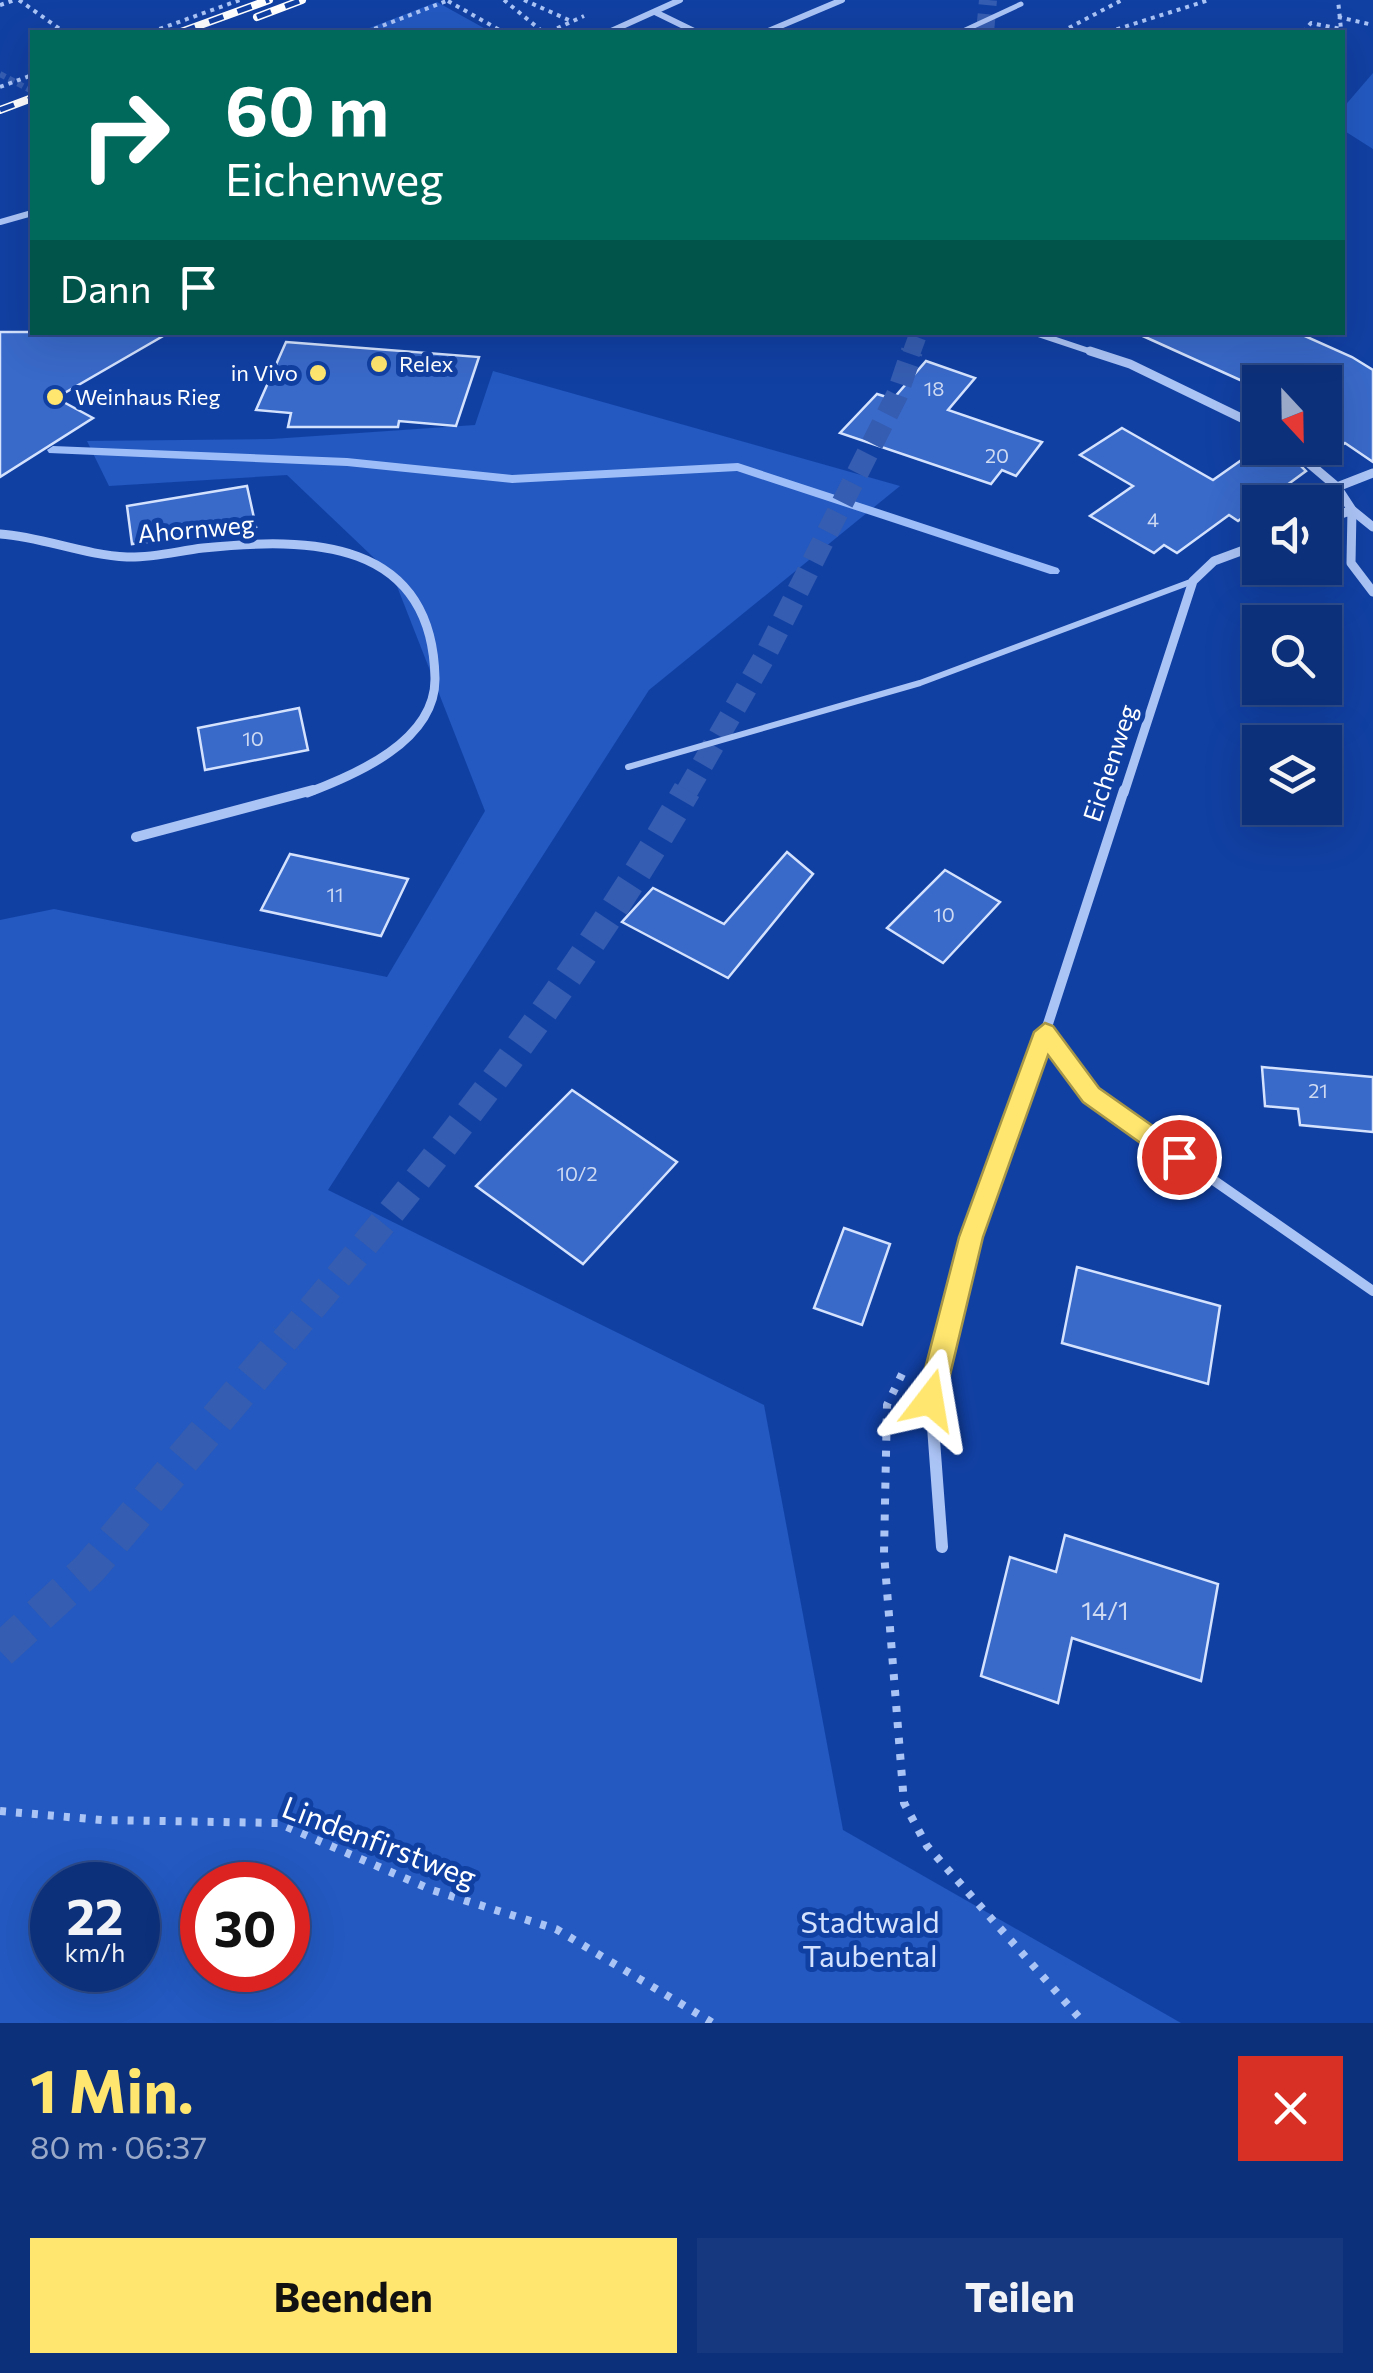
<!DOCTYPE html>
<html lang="de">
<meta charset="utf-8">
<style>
:root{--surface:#0d307a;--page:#16387f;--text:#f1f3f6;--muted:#9aa9c7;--line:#2d4b8b;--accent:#ffe66f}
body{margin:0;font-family:Commissioner,sans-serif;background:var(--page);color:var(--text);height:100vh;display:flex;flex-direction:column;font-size:38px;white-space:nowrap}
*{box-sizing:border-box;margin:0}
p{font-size:32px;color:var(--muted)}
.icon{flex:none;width:55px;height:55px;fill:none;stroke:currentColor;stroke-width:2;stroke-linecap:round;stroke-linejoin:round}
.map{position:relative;height:2023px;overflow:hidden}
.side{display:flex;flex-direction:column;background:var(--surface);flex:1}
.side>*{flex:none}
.guide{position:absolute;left:30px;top:30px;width:1315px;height:305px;border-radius:0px;box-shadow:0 10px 40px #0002,0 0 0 2px var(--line);background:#00695c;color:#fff;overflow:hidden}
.needle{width:65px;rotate:158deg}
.tools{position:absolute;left:1242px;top:365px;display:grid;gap:20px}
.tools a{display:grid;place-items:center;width:100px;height:100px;border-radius:0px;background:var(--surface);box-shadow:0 10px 40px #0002,0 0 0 2px var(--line);font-size:50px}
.speed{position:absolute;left:30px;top:1862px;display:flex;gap:20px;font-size:50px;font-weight:700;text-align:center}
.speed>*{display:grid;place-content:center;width:130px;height:130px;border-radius:50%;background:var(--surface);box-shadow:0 10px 40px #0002,0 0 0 2px var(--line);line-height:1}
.speed small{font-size:25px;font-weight:400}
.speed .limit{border:15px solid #d22;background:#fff;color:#111}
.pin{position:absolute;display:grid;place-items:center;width:85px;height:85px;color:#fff;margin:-42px;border:5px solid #fff;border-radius:50%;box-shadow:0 2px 10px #0007}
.me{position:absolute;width:110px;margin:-55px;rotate:14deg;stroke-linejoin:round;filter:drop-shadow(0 0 8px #0008)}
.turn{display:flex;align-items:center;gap:35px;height:210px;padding:0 30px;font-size:45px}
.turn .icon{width:130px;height:130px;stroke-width:2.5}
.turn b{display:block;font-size:70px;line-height:85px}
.then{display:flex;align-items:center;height:95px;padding:0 30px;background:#0003;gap:20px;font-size:38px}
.round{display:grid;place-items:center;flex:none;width:105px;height:105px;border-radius:0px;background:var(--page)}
.summary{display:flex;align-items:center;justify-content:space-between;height:170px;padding:0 30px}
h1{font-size:60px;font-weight:700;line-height:75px;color:var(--accent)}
.action{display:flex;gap:20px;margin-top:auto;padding:20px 30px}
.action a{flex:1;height:115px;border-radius:0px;background:var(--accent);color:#111;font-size:40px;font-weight:700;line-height:115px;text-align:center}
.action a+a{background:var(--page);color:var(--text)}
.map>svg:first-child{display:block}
.green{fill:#2359c1;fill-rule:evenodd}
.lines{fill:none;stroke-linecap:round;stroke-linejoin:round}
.stream{fill:#9dbdf9;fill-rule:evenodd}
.building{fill:#3969c9;stroke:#d4e2fe;stroke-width:2.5}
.minor-tunnel{stroke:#355db1;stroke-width:6;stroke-dasharray:6 4;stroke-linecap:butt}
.trunk-tunnel-far3{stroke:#355db1;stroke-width:18;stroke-dasharray:18 9;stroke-linecap:butt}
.trunk-tunnel-far2{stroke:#355db1;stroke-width:22;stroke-dasharray:22 11;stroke-linecap:butt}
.trunk-tunnel-far1{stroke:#355db1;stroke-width:28;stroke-dasharray:28 14;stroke-linecap:butt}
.trunk-tunnel{stroke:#355db1;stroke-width:35;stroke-dasharray:35 18;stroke-linecap:butt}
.path-far1{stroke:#abc4f6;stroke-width:4;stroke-dasharray:4 5;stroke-linecap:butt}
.path{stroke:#abc4f6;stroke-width:8;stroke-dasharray:6 10;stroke-linecap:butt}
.service-far1{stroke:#abc4f6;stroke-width:5}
.service{stroke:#abc4f6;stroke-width:6}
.minor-far3{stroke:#abc4f6;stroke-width:6}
.minor-far2{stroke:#abc4f6;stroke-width:9}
.minor-far1{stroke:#abc4f6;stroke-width:10}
.minor{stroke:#abc4f6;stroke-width:12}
.rail-casing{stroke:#fff;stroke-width:8}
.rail{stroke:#1140a3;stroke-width:5;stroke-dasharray:15;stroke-linecap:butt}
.route{fill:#ffe66f;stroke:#a69648;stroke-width:2.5}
.poi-dot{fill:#ffe66f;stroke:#1140a3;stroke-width:4}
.labels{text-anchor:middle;stroke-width:10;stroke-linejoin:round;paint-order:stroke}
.number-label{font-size:20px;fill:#cedaf2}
.far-poi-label{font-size:22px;fill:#fff;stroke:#1140a3;text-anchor:start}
.street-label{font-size:25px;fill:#fff;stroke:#1140a3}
.near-number-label{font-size:25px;fill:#cedaf2}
.near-street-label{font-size:30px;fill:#fff;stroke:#1140a3}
.near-park-label{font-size:30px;fill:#d4e2fe;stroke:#1140a3}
</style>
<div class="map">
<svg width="1373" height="2023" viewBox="0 0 1373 2023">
<rect width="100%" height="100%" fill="#1140a3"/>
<!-- green -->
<g class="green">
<polygon points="437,2 491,32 359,32"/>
<polygon points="1373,73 1373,149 1343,130 1342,109"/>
<path d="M493,371L900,486L649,690L328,1190L764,1405L843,1830L1181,2023H0V920L54,909L387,977L485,811L393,576L287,475L109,486L87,441L272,439L475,425ZM52,1885H138V1970H52ZM202,1885H288V1970H202Z"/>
</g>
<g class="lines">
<!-- stream -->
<polygon class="stream" points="53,446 347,458 512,475 738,463 1058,568 1060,571 1058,574 1050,574 737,471 512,483 347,466 49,453 47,450"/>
</g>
<!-- building -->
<g class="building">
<polygon points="0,332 170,332 56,398 93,418 0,477"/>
<polygon points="1134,332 1296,332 1352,357 1373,370 1373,462 1345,443 1320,462 1303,448 1325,448 1325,382 1260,382 1260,389"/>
<polygon points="286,342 479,357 456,426 399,421 398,427 288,427 291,413 256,410"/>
<polygon points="926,361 975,378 948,410 1042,442 1016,476 1002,470 991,484 840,433 877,394 893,399"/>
<polygon points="1122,428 1213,480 1260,447 1283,448 1306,471 1238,521 1229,515 1177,553 1164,545 1154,553 1090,516 1133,486 1080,455"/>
<polygon points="247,486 256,527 132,544 127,506"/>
<polygon points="299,708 308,750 205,770 198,728"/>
<polygon points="787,852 813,874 728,978 622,922 653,888 724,924"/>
<polygon points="290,854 408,879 381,936 261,910"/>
<polygon points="945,870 1000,902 943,963 887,928"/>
<polygon points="1262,1067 1373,1077 1373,1132 1300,1125 1298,1109 1265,1106"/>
<polygon points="572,1090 677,1162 583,1264 476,1186"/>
<polygon points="844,1228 890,1244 862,1325 814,1308"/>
<polygon points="1077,1267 1220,1306 1208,1384 1062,1343"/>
<polygon points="1065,1535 1218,1584 1201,1681 1072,1638 1058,1703 981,1676 1010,1557 1056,1572"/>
</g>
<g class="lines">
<!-- minor-tunnel -->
<polyline class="minor-tunnel" points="0,74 32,91"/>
<!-- trunk-tunnel-far3 -->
<g class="trunk-tunnel-far3">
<polyline points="985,32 988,0"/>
<polyline points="911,354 919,332"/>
</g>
<!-- trunk-tunnel-far2 -->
<polyline class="trunk-tunnel-far2" points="686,793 766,654 897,395 912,351"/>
<!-- trunk-tunnel-far1 -->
<path class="trunk-tunnel-far1" d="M284,1341C431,1169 573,987 687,790"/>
<!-- trunk-tunnel -->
<polyline class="trunk-tunnel" points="0,1651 89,1569 286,1338"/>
<!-- path-far1 -->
<g class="path-far1">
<polyline points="19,0 64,32"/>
<polyline points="504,0 543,32"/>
<polyline points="524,0 571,21"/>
<polyline points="448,1 503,32"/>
<polyline points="0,5 15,0"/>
<polyline points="1338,17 1373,25"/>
<polyline points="151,32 240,0"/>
<polyline points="366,32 449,0"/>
<polyline points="549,32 584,16"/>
<polyline points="1061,32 1122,0"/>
<polyline points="1108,32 1209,0"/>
<polyline points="1303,32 1311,23 1341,29 1338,0"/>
<polyline points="0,87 32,75"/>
</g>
<!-- path -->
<g class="path">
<polyline points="902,1374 887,1405 884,1553 904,1803 927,1846 1084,2023"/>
<polyline points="0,1811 102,1820 278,1823 432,1890 556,1929 713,2023"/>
</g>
<!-- service-far1 -->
<polyline class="service-far1" points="961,32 1021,4"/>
<!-- service -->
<polyline class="service" points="628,767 920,683 1193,581"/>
<!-- minor-far3 -->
<g class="minor-far3">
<polyline points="655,12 696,32"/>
<polyline points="609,32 680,0"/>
<polyline points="766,32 842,0"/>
<polyline points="0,222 32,213"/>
<polyline points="1032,332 1098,354"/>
</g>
<!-- minor-far2 -->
<g class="minor-far2">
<polyline points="1090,351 1130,364 1260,427"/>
<polyline points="1291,448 1337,487 1352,510 1373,527"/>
<polyline points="1337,487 1373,473"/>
<polyline points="1325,520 1352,510 1351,563 1373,592"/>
<path d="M0,534C43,537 84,555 127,557C152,558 178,551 203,548C309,537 432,538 435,678C436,741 355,775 307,793"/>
<polyline points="1124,793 1193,581 1214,561 1260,544"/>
</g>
<!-- minor-far1 -->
<g class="minor-far1">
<polyline points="136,837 313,790"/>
<polyline points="1045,1033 1091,1095 1373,1291"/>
<polyline points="945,1341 971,1237 1045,1033 1124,790"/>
</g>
<!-- minor -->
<polyline class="minor" points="942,1547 931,1400 946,1338"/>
<!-- rail casing -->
<g class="rail-casing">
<g id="rail">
<polyline points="257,17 302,0"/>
<polyline points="181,32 269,0"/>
<polyline points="0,110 32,98"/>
</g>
</g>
<!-- rail -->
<use href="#rail" class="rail"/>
</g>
<!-- route -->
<polygon class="route" points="1045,1023 1053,1026 1099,1088 1187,1150 1191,1157 1187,1164 1170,1164 1083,1102 1048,1055 983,1237 944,1400 940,1409 930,1412 921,1409 917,1400 959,1237 1034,1032"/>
<!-- markers -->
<g class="poi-dot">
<circle cx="379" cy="364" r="10"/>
<circle cx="318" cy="373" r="10"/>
<circle cx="55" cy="397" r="10"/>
</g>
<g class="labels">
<!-- number labels -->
<g class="number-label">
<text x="934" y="396">18</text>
<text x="997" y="463">20</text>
<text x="1153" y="527">4</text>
<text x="253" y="746">10</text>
<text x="335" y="902">11</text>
<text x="944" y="922">10</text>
<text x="1318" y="1098">21</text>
<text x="577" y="1181">10/2</text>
</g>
<!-- far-poi labels -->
<g class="far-poi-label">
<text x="399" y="372">Relex</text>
<text x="298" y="381" text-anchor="end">in Vivo</text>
<text x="75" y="405">Weinhaus Rieg</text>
</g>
<!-- street labels -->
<g class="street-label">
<text transform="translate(196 529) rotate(-5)" y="9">Ahornweg</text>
<text transform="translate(1110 763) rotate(-72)" y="9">Eichenweg</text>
</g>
<!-- near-number labels -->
<g class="near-number-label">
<text x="1105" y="1620">14/1</text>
</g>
<!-- near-street labels -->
<g class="near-street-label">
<text transform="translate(379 1843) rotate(21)" y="10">Lindenfirstweg</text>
</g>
<!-- near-park labels -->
<g class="near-park-label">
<text x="870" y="1933">Stadtwald<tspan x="870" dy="34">Taubental</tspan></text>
</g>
</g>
</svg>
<div class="tools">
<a><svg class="needle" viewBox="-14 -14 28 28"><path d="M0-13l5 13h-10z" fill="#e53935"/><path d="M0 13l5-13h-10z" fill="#9aa9c7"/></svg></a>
<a><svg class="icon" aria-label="sound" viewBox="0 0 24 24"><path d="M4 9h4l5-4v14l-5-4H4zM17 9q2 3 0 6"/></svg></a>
<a><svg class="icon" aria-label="search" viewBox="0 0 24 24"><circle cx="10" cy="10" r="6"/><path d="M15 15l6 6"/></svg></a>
<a><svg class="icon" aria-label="layers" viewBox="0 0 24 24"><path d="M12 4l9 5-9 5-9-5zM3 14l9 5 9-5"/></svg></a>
</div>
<div class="speed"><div>22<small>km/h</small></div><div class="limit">30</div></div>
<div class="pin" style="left:1179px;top:1157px;background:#d93025"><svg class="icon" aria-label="arrive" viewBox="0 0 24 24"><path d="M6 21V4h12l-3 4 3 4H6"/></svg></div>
<svg class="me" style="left:930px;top:1400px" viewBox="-20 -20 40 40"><path d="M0-17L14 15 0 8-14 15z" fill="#ffe66f" stroke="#fff" stroke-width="4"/></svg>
<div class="guide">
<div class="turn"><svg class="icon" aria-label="right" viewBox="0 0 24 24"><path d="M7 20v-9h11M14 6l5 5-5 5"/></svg><div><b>60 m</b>Eichenweg</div></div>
<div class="then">Dann<svg class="icon" aria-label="arrive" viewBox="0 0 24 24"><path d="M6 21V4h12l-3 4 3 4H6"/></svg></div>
</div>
</div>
<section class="side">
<div class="summary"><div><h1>1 Min.</h1><p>80 m · 06:37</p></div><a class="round" style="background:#d93025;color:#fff"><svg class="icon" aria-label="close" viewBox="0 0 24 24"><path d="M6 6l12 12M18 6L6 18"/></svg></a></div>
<div class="action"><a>Beenden</a><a>Teilen</a></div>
</section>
